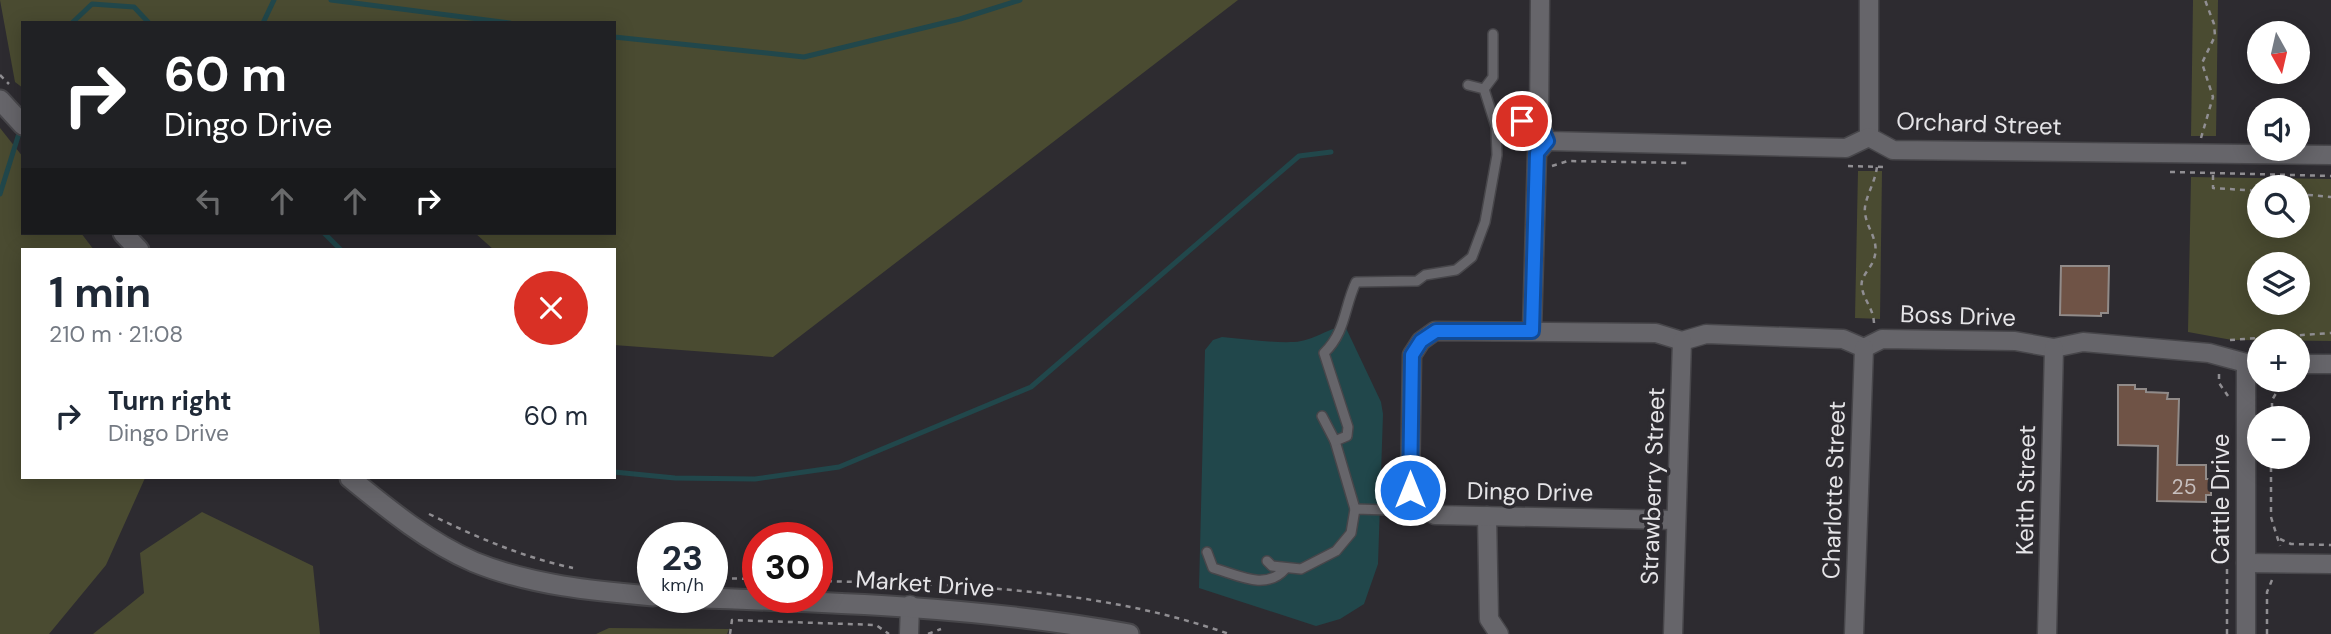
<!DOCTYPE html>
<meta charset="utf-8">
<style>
:root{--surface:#fff;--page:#f2f2f3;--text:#1f2937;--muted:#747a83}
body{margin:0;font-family:"DM Sans",sans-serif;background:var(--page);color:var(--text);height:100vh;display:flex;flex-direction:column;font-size:26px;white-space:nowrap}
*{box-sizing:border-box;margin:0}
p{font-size:23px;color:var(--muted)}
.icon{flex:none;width:38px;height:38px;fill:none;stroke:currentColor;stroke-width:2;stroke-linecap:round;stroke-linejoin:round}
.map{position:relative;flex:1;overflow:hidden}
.sheet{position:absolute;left:21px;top:248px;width:595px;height:231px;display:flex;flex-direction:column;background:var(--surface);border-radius:0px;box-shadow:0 4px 18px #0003}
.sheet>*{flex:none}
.guide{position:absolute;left:21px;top:21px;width:595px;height:214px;border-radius:0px;box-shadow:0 4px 18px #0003;background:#202124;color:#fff;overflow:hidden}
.needle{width:46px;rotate:172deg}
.tools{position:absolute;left:2247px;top:21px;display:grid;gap:14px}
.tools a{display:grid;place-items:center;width:63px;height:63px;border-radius:50%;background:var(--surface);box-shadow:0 4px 18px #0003;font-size:35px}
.speed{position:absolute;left:637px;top:522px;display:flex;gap:14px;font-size:35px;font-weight:700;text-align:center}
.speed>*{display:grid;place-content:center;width:91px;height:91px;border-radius:50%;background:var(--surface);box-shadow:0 4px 18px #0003;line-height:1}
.speed small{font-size:18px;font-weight:400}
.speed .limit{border:10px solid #d22;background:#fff;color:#111}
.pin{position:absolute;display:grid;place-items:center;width:60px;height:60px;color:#fff;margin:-30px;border:4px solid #fff;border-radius:50%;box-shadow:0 2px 7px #0007}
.me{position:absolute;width:77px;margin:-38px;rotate:0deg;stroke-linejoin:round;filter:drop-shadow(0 0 5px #0008)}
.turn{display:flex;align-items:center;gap:24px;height:147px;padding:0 28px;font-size:32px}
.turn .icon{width:91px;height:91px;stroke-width:2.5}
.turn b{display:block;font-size:49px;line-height:60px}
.lanes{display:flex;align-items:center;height:66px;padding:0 28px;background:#0003;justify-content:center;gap:35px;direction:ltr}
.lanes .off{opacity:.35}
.round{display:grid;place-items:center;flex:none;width:74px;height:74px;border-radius:37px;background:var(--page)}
.head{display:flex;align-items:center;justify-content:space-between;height:119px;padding:0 28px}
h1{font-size:42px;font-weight:700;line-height:52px}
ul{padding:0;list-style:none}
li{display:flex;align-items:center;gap:21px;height:98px;padding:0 28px}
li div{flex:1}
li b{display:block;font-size:26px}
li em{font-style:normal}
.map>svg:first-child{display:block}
.green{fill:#4a4b31;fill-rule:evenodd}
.water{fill:#21474b}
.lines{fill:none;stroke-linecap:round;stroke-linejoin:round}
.stream{stroke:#21474b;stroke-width:5}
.building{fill:#6f5346;stroke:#918b89;stroke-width:2}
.service-casing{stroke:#47464a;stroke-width:12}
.minor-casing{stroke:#47464a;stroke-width:21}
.tertiary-casing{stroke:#47464a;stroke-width:23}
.path{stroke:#908e92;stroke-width:2.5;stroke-dasharray:5 5;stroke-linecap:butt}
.service{stroke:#66656a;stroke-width:9}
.minor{stroke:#66656a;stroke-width:18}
.tertiary{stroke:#66656a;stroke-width:19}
.route-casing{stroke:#114b97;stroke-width:18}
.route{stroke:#1a73e8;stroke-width:12}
.labels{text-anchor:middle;stroke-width:7;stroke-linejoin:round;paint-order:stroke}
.number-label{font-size:21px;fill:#c8c0bf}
.street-label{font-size:24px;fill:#e5e4e7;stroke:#2d2b30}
</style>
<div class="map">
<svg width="2331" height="634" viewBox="0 0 2331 634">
<rect width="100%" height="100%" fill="#2d2b30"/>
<!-- green -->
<g class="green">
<polygon points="0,0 1238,0 773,357 614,345 614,250 494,250 475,233 614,233 614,23 23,23 23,88 15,82"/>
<polygon points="2193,0 2218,0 2216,136 2191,136"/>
<polygon points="0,128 23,157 23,233 81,233 94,250 23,250 23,478 145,478 106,565 49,634 0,634"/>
<polygon points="1858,171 1882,171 1880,319 1855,318"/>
<path d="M2191,177L2331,179V341L2232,340L2188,332ZM2259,187H2298V226H2259ZM2298,264V303H2259V264Z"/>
<polygon points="202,512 313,566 320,634 93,634 144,593 140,553"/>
<polygon points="609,628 729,629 727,634 596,634"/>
</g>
<!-- water -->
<path class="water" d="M1345,326L1381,402L1383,414L1378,564L1364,604L1340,619L1316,626L1199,588L1205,350L1213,340L1222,337C1246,339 1271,343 1294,342C1314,341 1327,328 1345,326Z"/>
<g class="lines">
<!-- stream -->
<g class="stream">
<polyline points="331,0 510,23"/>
<polyline points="72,23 92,4 134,7 149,23"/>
<polyline points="263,23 274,0"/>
<polyline points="614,37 804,57 960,19 1020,0"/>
<polyline points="0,194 21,127"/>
<polyline points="324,233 341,250"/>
<polyline points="614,472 675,478 755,479 839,467 1031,387 1299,156 1331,152"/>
</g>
</g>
<!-- building -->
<g class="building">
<polygon points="2061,266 2109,266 2108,313 2101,313 2101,316 2060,315"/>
<polygon points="2118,385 2135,385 2135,389 2146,389 2146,392 2168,393 2167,399 2179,399 2177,465 2206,465 2206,479 2211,479 2211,495 2206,495 2206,502 2157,501 2158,446 2118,445"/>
</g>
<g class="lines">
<!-- service casing -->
<g class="service-casing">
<g id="service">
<polyline points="1468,85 1484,89 1496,127"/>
<polyline points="1484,89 1493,77 1493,34"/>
<polyline points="1322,416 1335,441 1355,509"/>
<path d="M1335,441L1347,436L1348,427L1324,353C1346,332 1344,307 1356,282L1417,281L1425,275L1456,270L1472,257L1485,222L1497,155L1496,127L1539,122"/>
<path d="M1207,552L1213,568C1238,575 1266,591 1285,569"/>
<polyline points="1267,561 1272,566 1301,569 1336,551 1351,533 1355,509 1389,510 1415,504"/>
</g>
</g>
<!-- minor casing -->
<g class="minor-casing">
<g id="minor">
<polyline points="1869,137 1869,0"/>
<polyline points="1547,141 1846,148 1869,137 1893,150 2331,155"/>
<polyline points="1532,331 1537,153 1547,141 1539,122 1540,0"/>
<polyline points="2298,364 2331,364"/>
<polyline points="1487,516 1489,619 1499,634"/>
<polyline points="1676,520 1435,515 1415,504 1410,490 1412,355 1421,341 1435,331 1656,333 1682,341 1706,334 1843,339 1864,348 1882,339 2015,341 2054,348 2083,342 2209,353 2246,363 2259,363"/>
<polyline points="2246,563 2331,564"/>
<polyline points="909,634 910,605"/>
<polyline points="1673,634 1682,341"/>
<polyline points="1854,634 1864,348"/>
<polyline points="2047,634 2054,348"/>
<polyline points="2246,634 2246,363"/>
</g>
</g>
<!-- tertiary casing -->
<g class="tertiary-casing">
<g id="tertiary">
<polyline points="0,100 23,125"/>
<polyline points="123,233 139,250"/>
<path d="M350,478C388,509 428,542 474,562C530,585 593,591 653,596"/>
<path d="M674,597C827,602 978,606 1129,634"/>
</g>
</g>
<!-- path -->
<g class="path">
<polyline points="0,75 9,84"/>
<polyline points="2201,138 2213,97 2202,63 2215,36 2214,24 2205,0"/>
<polyline points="1552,166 1568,161 1687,163"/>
<polyline points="1848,166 1887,167"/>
<polyline points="2170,172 2331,176"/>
<polyline points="2213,175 2213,188 2259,191"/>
<polyline points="2298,194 2331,197"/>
<path d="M1874,323C1873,307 1864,301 1862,288C1859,277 1871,269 1874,259C1880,240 1867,230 1865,213C1863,200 1876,182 1877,166"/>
<polyline points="2230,340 2331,333"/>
<polyline points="2219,374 2219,383 2228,396"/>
<polyline points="2272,418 2272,400 2284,380"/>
<polyline points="2271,457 2271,517 2280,546"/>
<path d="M429,514C476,537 522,557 573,568"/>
<polyline points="2280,539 2291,544 2331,545"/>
<polyline points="712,578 758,579"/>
<path d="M817,581C954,584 1099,588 1229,634"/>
<polyline points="730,634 732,620 876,625 889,634"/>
<polyline points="928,634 941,629"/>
<polyline points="2227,634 2227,557"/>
<polyline points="2267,634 2267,592 2272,580"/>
</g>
<!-- service -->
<use href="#service" class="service"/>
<!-- minor -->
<use href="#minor" class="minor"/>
<!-- tertiary -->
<use href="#tertiary" class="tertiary"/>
</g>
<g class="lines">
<!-- route casing -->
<g class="route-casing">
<polyline id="route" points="1410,490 1412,355 1421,341 1436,331 1532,331 1537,153 1547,141 1539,122 1522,121"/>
</g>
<!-- route -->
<use href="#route" class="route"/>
</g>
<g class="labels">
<!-- number labels -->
<g class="number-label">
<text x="2184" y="494">25</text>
</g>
<!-- street labels -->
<g class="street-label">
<text transform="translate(1979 124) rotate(2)" y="8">Orchard Street</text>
<text transform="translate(1958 316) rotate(2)" y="8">Boss Drive</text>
<text transform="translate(1653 486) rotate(-88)" y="8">Strawberry Street</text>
<text transform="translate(1834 490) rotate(-88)" y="8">Charlotte Street</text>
<text transform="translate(2026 490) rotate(-89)" y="8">Keith Street</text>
<text transform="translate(1530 492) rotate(1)" y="8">Dingo Drive</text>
<text transform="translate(2221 499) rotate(-90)" y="8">Cattle Drive</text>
<text transform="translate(925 584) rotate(4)" y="8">Market Drive</text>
</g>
</g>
</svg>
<div class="tools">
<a><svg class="needle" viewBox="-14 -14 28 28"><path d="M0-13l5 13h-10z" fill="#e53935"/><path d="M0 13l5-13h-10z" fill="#747a83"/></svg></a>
<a><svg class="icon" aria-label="sound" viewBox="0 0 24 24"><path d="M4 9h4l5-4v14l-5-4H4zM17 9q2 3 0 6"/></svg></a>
<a><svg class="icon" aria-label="search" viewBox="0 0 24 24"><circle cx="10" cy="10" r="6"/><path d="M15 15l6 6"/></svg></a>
<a><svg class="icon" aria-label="layers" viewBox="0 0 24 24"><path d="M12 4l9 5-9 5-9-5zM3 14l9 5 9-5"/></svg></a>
<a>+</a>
<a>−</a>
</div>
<div class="speed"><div>23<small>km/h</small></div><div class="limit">30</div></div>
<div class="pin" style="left:1522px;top:121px;background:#d93025"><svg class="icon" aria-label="arrive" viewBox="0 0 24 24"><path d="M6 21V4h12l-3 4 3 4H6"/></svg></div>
<svg class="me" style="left:1410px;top:490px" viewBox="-20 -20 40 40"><circle r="17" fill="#1a73e8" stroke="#fff" stroke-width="3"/><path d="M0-11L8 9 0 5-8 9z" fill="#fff"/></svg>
<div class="guide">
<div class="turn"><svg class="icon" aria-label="right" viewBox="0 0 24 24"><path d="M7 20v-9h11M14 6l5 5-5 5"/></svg><div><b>60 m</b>Dingo Drive</div></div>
<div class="lanes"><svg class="icon off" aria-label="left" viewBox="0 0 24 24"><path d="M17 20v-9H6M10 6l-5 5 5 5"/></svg><svg class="icon off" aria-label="ahead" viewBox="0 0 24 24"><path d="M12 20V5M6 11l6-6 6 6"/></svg><svg class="icon off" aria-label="ahead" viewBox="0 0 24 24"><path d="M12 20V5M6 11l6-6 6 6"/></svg><svg class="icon" aria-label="right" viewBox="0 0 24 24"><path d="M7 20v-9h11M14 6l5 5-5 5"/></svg></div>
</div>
<section class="sheet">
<div class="head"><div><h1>1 min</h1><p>210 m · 21:08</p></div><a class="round" style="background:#d93025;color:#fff"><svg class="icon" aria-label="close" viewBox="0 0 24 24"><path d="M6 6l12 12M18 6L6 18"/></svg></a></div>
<ul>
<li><svg class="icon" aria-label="right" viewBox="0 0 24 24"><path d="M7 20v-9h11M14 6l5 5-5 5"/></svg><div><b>Turn right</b><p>Dingo Drive</p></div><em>60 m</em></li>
</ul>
</section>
</div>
